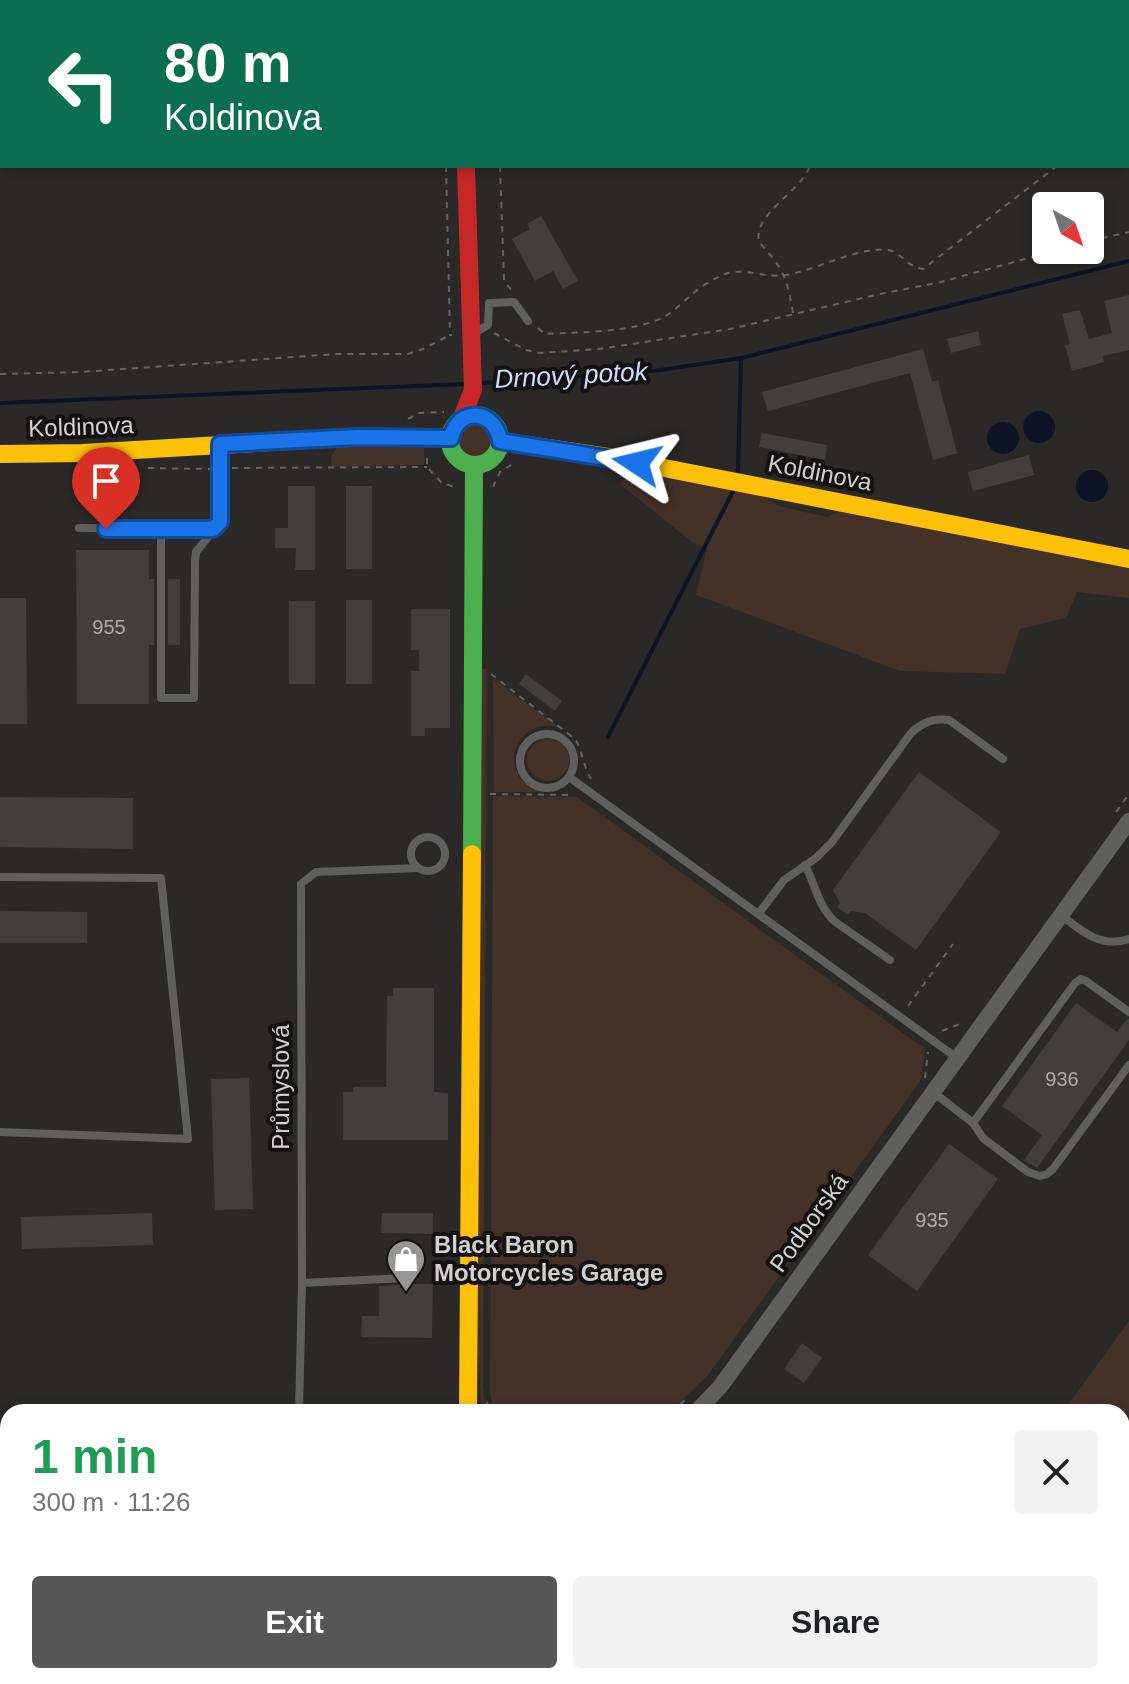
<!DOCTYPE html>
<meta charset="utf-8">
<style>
:root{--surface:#fff;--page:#f2f2f2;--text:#202124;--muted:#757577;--accent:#565657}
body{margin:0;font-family:Arial,sans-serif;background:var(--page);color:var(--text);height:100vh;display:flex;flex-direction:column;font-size:30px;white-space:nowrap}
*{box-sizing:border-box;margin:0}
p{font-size:26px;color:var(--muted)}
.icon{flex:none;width:44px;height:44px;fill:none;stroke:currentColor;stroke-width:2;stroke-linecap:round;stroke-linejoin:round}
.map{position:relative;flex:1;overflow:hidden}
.panel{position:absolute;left:0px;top:1404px;width:1130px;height:280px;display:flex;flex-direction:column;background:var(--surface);border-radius:24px 24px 0 0;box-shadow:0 4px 12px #0003}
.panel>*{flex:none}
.banner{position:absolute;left:0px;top:0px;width:1130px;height:168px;box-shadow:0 4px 12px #0003;background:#0b6e4f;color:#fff;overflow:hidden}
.needle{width:52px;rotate:140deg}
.controls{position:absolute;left:1032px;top:192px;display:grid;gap:16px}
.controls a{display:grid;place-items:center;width:72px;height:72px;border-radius:8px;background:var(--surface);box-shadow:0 4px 12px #0003;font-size:40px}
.pin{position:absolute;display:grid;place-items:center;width:68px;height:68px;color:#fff;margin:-82px -34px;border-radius:50% 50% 50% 0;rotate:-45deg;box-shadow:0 0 8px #0007}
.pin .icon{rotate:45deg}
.me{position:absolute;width:88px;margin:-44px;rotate:280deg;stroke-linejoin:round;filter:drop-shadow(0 0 6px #0008)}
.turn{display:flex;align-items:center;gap:28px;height:168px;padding:0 32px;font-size:36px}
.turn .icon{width:104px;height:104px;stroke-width:2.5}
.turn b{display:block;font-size:56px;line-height:68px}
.round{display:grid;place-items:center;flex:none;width:84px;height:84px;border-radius:8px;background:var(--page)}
.headline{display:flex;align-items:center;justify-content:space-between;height:136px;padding:0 32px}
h1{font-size:48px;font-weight:600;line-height:60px;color:#1e9e55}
.button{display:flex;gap:16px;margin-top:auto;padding:16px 32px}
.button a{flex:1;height:92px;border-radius:8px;background:var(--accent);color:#fff;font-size:32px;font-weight:600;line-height:92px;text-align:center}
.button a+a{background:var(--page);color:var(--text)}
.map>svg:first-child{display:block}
.green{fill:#443127}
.water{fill:#0e1325}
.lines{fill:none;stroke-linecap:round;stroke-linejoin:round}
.stream{stroke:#0e1325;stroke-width:4}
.building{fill:#403f3e}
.path{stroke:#656464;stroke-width:2;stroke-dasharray:6 6;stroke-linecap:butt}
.lane{stroke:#5f5f5e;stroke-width:8}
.street{stroke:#5f5f5e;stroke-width:16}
.fast{stroke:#4caf50;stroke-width:18}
.slow{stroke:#ffc107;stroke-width:18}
.jam{stroke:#c62828;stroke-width:18}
.route-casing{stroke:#114b97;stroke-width:20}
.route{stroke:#1a73e8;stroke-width:14}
.labels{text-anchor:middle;stroke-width:8;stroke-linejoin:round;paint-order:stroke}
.number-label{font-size:20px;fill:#aeacac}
.street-label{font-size:24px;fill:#d3d1d0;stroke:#131111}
.poi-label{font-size:24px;font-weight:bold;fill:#d3d1d0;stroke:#131111;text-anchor:start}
.water-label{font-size:26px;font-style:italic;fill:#d2ddfb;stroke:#131111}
</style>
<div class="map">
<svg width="1129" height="1684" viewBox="0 0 1129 1684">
<rect width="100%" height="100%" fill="#2a2928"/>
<!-- green -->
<g class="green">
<circle cx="475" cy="441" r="16"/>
<polygon points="338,445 424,448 424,465 332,467 331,457"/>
<polygon points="631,467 760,493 778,506 827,517 843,510 1129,566 1129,598 1077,592 1066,618 1020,629 1005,674 900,671 696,595 707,549 692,542 620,484"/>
<polygon points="481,669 487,669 483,1387 485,1405 481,1407 478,1353"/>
<path d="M493,679L559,727C513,716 495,777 540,792H494Z"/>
<circle cx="548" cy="760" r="21"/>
<polygon points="493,796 577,797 925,1049 921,1080 708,1375 680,1402 665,1412 493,1412 490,1392"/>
<polygon points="1129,1321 1129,1616 1122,1609 1122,1412 1063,1412"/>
<polygon points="876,1676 1038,1676 1032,1684 870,1684"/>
</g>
<!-- water -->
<g class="water">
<circle cx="1039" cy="427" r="16"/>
<circle cx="1003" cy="438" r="16"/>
<circle cx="1092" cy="486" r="16"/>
</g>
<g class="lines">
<!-- stream -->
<g class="stream">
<polyline points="482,383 654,371 741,358 1129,261"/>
<polyline points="0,403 465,384"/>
<polyline points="738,472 741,358"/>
<polyline points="608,737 733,491"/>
</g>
</g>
<!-- building -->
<g class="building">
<polygon points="541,216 578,281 563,289 553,271 535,281 512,239 530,229 527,224"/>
<polygon points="1129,295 1129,350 1103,356 1104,362 1072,371 1065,345 1070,344 1062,314 1080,310 1089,339 1112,333 1104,301"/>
<polygon points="978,331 981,345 951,353 947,339"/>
<polygon points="923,349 932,382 938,380 957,453 933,460 910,373 768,411 762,392"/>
<polygon points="762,433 827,445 825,460 759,447"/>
<polygon points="1029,455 1034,475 973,491 968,472"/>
<polygon points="288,486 315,486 315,570 295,570 296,548 275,548 275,528 288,528"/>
<rect x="346" y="486" width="26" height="83"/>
<polygon points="76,550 149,550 149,579 154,579 154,645 149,645 149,704 77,704"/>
<rect x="168" y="579" width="12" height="66"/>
<polygon points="0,598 26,598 27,724 0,724"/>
<rect x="346" y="600" width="26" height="84"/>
<rect x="289" y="601" width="26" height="83"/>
<polygon points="411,609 450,609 450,728 425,728 425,736 411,736 411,671 419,671 419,650 411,650"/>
<polygon points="526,674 562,701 555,711 519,684"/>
<polygon points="919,772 1001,832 916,950 865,913 851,911 848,915 837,907 840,903 833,890"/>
<polygon points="0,797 133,798 133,849 0,847"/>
<polygon points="0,911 87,912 87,943 0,943"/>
<polygon points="393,988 434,988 434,1092 448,1093 448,1140 343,1140 343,1092 353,1092 353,1087 386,1087 387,996 393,996"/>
<polygon points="1076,1003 1117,1032 1127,1019 1129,1019 1129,1040 1037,1168 1024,1160 1042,1135 1002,1106"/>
<polygon points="249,1078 253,1209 215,1210 211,1079"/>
<polygon points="949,1144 998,1179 917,1291 868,1255"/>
<polygon points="152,1213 153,1245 22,1249 21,1217"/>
<polygon points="382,1213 433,1213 433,1234 381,1233"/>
<polygon points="409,1284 433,1284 432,1338 361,1337 362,1316 379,1316 379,1286"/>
<polygon points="802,1343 822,1358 804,1383 784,1369"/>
</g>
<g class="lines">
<!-- path -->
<g class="path">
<polyline points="442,0 442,2"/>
<polyline points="704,0 705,2"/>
<polyline points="1107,0 1108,2"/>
<polyline points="585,2 587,0"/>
<polyline points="889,2 892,0"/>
<polyline points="1128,31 1129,33"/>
<polyline points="1128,111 1129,110"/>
<polyline points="446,166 450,335 452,335"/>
<polyline points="500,166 504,280 511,290"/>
<polyline points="1090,241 1129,232"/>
<path d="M793,313C787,277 783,268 758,241C759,237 758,232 760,228C768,206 802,188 810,166"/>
<path d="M538,328L545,334C580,332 642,333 670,313C677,308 683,302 689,297C698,288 713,279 725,274C744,267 767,279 786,275C817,270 856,247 887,250C901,251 906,267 923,269L1057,166"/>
<polyline points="494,333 526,350 540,353 599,349 730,329 880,294 941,282 1058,250"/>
<polyline points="0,374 81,372 336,354 408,354 423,349 450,335"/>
<polyline points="408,419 419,413 444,412"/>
<polyline points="427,458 427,467 441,482 456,488"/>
<polyline points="148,468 210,469"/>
<polyline points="232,468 427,467"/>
<polyline points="493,487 500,472 514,463"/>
<path d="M491,674L575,739C583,752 583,766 591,779"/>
<polyline points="490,794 572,795"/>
<polyline points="1116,812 1129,794"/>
<polyline points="908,1006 953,944"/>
<polyline points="942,1031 962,1023"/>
<polyline points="925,1078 928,1052"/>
<polyline points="487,1402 489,1412"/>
<polyline points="671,1412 685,1400"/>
<polyline points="493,1684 493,1676"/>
</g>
<!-- lane -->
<g class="lane">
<polyline points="476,332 488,325 489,303 514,302 528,321"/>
<polyline points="79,528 213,529"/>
<polyline points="161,529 161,698 194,698 195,561 196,552 220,522 220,448"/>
<circle cx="547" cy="761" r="27"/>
<polyline points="569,777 957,1058"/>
<circle cx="428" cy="854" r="17"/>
<path d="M805,865C815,884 818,905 834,921L890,960"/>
<polyline points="0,877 161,878 188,1139 0,1132"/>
<path d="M759,913L784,880L816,858L832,842L911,733C923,722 933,718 949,720L1003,759"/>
<path d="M1061,915C1082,932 1101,948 1129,939"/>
<polyline points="933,1092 973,1123 983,1138 1028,1172 1040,1176 1047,1174 1053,1169 1129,1065"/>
<polyline points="973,1123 1075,983 1081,979 1086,981 1129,1012"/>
<polyline points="302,1283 406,1278"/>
<polyline points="299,1412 302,1283 301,884 316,872 418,868"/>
<polyline points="0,1447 8,1458"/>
<polyline points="0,1489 8,1489"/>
<polyline points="295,1684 295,1676"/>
</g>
<!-- street -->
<g class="street">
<polyline points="696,1412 720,1387 1129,821"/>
<polyline points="0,1652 8,1653"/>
</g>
<!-- fast -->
<g class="fast">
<polyline points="461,0 461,2"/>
<circle cx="475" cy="440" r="25"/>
<polyline points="472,854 474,465"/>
</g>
<!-- slow -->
<g class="slow">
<polyline points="500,441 608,457 1129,559"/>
<polyline points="0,454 83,453 358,437 451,438"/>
<polyline points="468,1412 472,854"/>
</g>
<!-- jam -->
<g class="jam">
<polyline points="461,420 473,390 466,166"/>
<polyline points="469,1676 469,1684"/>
</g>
</g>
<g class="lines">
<!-- route casing -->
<g class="route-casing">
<path id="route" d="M106,529H213L220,522V444L358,437L451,438C458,406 495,409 500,441L637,463"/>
</g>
<!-- route -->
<use href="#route" class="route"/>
</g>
<!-- icons -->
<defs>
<g id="shop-pin" transform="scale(2)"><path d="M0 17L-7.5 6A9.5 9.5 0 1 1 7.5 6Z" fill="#989695" stroke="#131111"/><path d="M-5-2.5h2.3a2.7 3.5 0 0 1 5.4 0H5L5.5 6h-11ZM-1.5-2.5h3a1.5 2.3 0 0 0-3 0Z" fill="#fff"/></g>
</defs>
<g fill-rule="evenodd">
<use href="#shop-pin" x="406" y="1259"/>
</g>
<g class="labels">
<!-- number labels -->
<g class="number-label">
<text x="109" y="634">955</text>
<text x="1062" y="1086">936</text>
<text x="932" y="1227">935</text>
</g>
<!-- street labels -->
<g class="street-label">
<text transform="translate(81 427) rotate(-2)" y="8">Koldinova</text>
<text transform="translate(820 473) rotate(11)" y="8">Koldinova</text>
<text transform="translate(281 1087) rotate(-90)" y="8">Průmyslová</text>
<text transform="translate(809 1223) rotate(-54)" y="8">Podborská</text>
</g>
<!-- poi labels -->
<g class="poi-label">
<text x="434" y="1253">Black Baron<tspan x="434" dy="28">Motorcycles Garage</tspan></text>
</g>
<!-- water labels -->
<g class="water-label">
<text transform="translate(571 375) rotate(-3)" y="9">Drnový potok</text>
</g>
</g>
</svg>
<div class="controls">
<a><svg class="needle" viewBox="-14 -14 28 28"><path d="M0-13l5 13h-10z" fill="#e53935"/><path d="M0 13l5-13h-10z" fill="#757577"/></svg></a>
</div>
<div class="pin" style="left:106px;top:529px;background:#d93025"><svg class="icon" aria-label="arrive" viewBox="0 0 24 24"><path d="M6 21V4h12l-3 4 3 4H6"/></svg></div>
<svg class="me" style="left:637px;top:463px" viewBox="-20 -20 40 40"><path d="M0-17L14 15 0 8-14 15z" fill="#1a73e8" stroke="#fff" stroke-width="4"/></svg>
<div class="banner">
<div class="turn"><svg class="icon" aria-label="left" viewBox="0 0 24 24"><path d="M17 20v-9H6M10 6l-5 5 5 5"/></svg><div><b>80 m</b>Koldinova</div></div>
</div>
<section class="panel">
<div class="headline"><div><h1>1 min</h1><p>300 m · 11:26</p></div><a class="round"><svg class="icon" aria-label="close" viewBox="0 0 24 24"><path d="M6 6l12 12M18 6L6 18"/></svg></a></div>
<div class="button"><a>Exit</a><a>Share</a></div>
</section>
</div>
